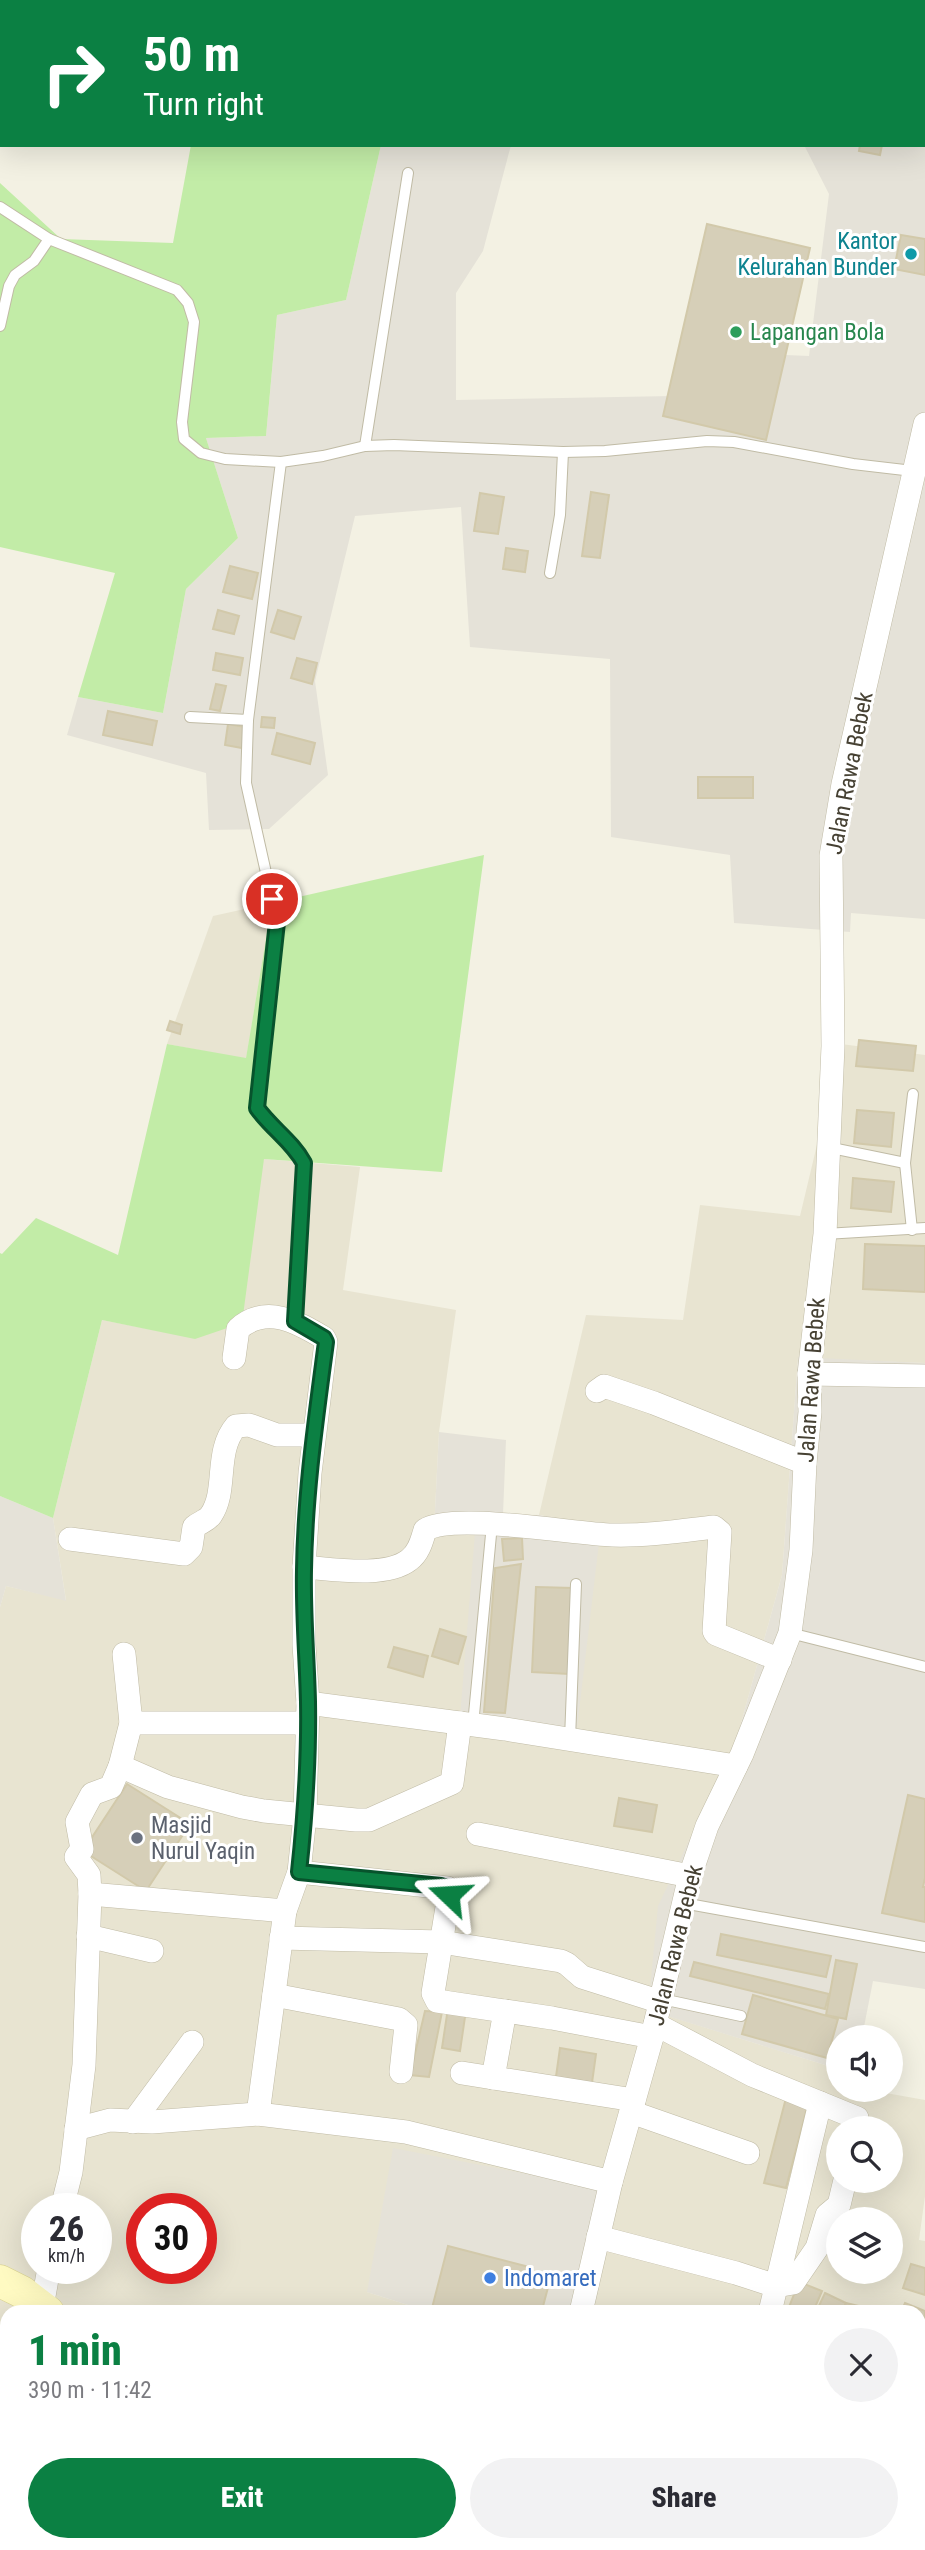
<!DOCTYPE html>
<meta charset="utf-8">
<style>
:root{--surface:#fff;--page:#f2f2f3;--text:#2b2b33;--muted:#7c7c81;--accent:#0b8043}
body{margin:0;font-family:"Roboto Condensed",sans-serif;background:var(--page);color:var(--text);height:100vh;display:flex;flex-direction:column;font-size:26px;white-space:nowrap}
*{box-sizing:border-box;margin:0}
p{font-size:23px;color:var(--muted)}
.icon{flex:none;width:38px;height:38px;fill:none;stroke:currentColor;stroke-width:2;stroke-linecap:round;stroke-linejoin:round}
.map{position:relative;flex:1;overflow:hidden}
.panel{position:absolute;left:0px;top:2305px;width:926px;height:247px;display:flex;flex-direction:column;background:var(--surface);border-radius:21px 21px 0 0;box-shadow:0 7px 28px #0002}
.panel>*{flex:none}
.top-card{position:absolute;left:0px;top:0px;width:926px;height:147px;box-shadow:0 7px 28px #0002;background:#0b8043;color:#fff;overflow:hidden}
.tools{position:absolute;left:826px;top:2025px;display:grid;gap:14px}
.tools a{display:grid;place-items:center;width:77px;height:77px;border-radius:50%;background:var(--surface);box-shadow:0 7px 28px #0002;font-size:35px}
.speed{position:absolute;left:21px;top:2193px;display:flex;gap:14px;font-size:35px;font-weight:700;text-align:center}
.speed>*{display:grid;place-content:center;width:91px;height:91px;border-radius:50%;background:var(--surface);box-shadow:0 7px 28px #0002;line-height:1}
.speed small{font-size:18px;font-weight:400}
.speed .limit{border:10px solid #d22;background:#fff;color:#111}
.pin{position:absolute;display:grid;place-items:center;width:60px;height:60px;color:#fff;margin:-30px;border:4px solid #fff;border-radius:50%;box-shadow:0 2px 7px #0007}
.me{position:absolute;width:77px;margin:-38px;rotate:290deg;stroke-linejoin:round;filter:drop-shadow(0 0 5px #0008)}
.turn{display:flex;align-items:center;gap:24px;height:147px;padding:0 28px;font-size:32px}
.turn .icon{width:91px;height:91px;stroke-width:2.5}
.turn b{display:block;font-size:49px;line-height:60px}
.round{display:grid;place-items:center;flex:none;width:74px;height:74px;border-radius:37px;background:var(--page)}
.head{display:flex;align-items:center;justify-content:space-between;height:119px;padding:0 28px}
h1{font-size:42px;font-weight:800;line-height:52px;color:var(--accent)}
.cta{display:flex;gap:14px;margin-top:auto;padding:14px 28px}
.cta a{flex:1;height:80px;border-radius:42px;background:var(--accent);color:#fff;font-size:28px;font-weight:800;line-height:80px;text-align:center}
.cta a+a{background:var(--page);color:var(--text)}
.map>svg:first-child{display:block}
.residential{fill:#e8e4d1;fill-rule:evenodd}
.industrial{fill:#e5e2d8}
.green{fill:#c2eca7}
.building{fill:#d6cfb8;stroke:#d2c9aa;stroke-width:2}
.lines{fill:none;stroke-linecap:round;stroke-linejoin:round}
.lane-casing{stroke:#c0bba5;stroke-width:12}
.street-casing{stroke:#c0bba5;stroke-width:24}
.secondary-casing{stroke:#d8d18e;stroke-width:33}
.lane{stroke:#fff;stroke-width:10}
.street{stroke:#fff;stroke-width:23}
.secondary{stroke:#fffac2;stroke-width:32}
.route-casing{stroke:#07532c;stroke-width:18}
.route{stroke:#0b8043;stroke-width:12}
.culture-dot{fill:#0f9aa8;stroke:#fff;stroke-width:2.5}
.leisure-dot{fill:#2e9e5b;stroke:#fff;stroke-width:2.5}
.worship-dot{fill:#6b7280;stroke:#fff;stroke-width:2.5}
.shop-dot{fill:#3f7fe0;stroke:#fff;stroke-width:2.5}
.labels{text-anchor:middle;stroke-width:6;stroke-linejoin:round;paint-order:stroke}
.culture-label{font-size:23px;fill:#0d838f;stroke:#fff;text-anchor:end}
.leisure-label{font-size:23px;fill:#27864d;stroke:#fff;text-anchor:start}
.street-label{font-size:23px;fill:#464133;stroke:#fff}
.worship-label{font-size:23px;fill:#5b616d;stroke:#fff;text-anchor:start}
.shop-label{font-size:23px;fill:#366cbe;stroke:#fff;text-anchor:start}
</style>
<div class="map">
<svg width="925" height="2550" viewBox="0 0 925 2550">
<rect width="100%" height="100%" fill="#f3f1e3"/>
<!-- residential -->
<g class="residential">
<polygon points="272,903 246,1059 167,1044 213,916"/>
<path d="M841,1044L925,1055V1363L798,1358L782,1575L736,1741L649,2010L838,2069V2090H869L925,2100V2196L919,2240L925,2241V2550H833L826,2545L919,2544V2312H590L367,2292L430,2312H7V2544L504,2545L503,2550H0V1607L6,1586L66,1600L53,1518L102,1320L195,1338L264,1159L360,1167L343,1290L456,1310L439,1432L434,1530L601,1526L539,1515L586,1315L683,1320L700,1205L800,1216ZM838,2128H891V2180H838ZM37,2208H96V2268H37ZM142,2208H201V2268H142ZM838,2219H891V2272H838Z"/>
</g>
<!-- industrial -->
<g class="industrial">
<polygon points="907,0 925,0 925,919 851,913 850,932 734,923 730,855 611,837 610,659 470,647 461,507 355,516 315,681 328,775 269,829 209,830 206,773 67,735 78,697 163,713 186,589 238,538 206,438 266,436 277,315 346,300 381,145 511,145 483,251 456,293 456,400 672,396 692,351 809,356 829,194 804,145 924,145 924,2 906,2"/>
<polygon points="798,1357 925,1363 925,1989 873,1981 862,2037 838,2037 838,2069 648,2010 658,1906 736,1741 782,1575"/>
<polygon points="439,1432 506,1440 503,1514 539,1515 601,1526 577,1728 460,1717 475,1533 434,1530"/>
<polygon points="0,1496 53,1518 66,1601 6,1586 0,1607"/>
<polygon points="393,2148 620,2192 590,2312 430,2312 367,2292"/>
<polygon points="504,2545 613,2545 613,2550 503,2550"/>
</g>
<!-- green -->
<g class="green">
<polygon points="191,145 381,145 346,300 277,315 266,436 206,438 238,538 186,589 163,713 78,697 115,573 0,547 0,183 61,239 173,243"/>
<polygon points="484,855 442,1172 264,1159 242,1323 195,1339 102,1320 53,1518 0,1496 0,1253 2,1254 36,1218 118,1255 167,1044 246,1058 272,903"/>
</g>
<!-- building -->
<g class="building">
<polygon points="860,145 882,145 880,155 859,151"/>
<polygon points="707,224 810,248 766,440 663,416"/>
<polygon points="901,235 925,239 925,275 894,269"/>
<polygon points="591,492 609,495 600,558 582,556"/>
<polygon points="480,493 504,497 498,534 474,531"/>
<polygon points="506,548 528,551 525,572 503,569"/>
<polygon points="230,566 258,573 252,599 223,592"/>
<polygon points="218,610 239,616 234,634 213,629"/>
<polygon points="278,610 301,617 294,639 271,632"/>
<polygon points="216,653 243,658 240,675 213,670"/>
<polygon points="297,658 317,663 312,684 291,678"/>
<polygon points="216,684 226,686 220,711 210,709"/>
<polygon points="108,711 157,721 152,745 103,735"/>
<polygon points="262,717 275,718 274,728 261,727"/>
<polygon points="228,724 245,727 242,748 225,745"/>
<polygon points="277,733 315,743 310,764 272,754"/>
<rect x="698" y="777" width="55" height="21"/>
<polygon points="170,1021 182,1025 180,1034 167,1030"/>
<polygon points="859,1040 916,1046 913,1071 856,1066"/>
<polygon points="857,1110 894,1113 891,1147 854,1143"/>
<polygon points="853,1178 894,1182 891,1212 851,1208"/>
<polygon points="865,1244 925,1246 925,1292 863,1289"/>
<polygon points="522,1538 523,1559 504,1561 502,1539"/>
<polygon points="521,1564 505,1713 484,1712 495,1568"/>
<polygon points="536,1587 573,1588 569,1674 532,1672"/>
<polygon points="440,1629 466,1637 458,1664 432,1656"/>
<polygon points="394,1647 428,1656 423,1677 388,1667"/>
<polygon points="127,1784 190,1824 146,1891 83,1851"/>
<polygon points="908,1795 925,1799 925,1878 923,1887 925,1887 925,1922 882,1913"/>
<polygon points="619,1798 657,1805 652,1832 614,1826"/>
<polygon points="721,1934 831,1956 826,1977 717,1955"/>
<polygon points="836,1960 857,1964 846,2019 826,2015"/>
<polygon points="694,1962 829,1994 825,2009 690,1976"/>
<polygon points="753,1995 838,2019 827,2058 742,2034"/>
<polygon points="448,2008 466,2010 460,2051 442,2048"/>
<polygon points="425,2011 442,2012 429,2077 410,2075"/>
<polygon points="560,2048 596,2054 591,2090 555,2084"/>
<polygon points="786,2098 808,2104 786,2188 764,2183"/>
<polygon points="448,2246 533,2268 531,2275 550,2280 542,2310 523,2306 521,2312 431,2312"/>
<polygon points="911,2264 925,2268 925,2295 903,2288"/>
<polygon points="799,2282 822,2291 813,2312 787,2312"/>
<polygon points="825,2293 846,2303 842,2312 816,2312"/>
<polygon points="846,2303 867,2308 866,2312 844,2312"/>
<polygon points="905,2303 925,2311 925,2338 920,2351 919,2312 901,2312"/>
<polygon points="925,2359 925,2388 919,2386 919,2377"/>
<polygon points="919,2389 925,2391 925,2428 919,2426"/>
<polygon points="0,2484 7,2485 4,2550 0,2550"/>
<polygon points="840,2544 859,2544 858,2550 840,2548"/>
<polygon points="870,2544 897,2544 895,2550 869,2550"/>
</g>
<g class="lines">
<!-- lane casing -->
<g class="lane-casing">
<g id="lane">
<polyline points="0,207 49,239 177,290 188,303 194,322 182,422 184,439 201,453 225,459 281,462 323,456 365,446 394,445 563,452 605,451 707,441 734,442 853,464 913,471"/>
<polyline points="0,326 9,286 15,275 34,261 49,239"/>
<polyline points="365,446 408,173"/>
<polyline points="550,573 560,515 563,452"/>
<polyline points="190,717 248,720 281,462"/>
<path d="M248,720L246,783L277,922L257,1108C271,1128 292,1142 304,1163L295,1321"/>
<polyline points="827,1147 905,1163"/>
<polyline points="912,1230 905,1163 913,1094"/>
<polyline points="825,1234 925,1228"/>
<polyline points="790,1633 925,1667"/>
<polyline points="473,1725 492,1524"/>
<polyline points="570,1739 576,1584"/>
<polyline points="683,1903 925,1947"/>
<polyline points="662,1999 741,2016"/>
</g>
</g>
<!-- street casing -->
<g class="street-casing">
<g id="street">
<path d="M234,1358L238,1329C266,1304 297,1322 324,1338L326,1342L310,1473L304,1567V1645L308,1703L305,1816L299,1872L285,1911L258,2114"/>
<polyline points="809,1374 925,1376"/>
<polyline points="597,1391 604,1386 654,1403 805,1463"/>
<path d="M70,1539L184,1554L191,1547L194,1527C200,1522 207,1521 211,1515C228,1490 214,1452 236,1426L249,1425L277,1435H314"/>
<path d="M304,1567C332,1569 386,1578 409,1560C419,1553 422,1540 425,1530C452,1512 575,1534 612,1535C646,1536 680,1531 714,1527L720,1532L714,1631L716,1634L780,1660"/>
<polyline points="308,1703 505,1729 736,1766"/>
<polyline points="131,1723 307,1723"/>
<polyline points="120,1766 168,1787 242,1807 264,1811 356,1820 369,1820 452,1783 460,1723"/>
<polyline points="478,1834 690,1876"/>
<polyline points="299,1872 447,1888 449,1895 433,1993 437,2001 552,2018 652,2037"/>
<polyline points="90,1894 285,1911"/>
<polyline points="88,1936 152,1951"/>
<polyline points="281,1938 441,1942 561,1961 567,1964 582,1977 661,2002"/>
<polyline points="274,1995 399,2019 406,2025 401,2072"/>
<polyline points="655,2024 752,2075 857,2118 857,2128"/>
<polyline points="462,2073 634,2100"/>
<polyline points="493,2078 505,2011"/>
<polyline points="631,2112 748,2153"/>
<polyline points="133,2122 192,2042"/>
<polyline points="76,2129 110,2120 152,2122 258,2114 406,2132 611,2182"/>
<polyline points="62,2208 71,2172 84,2065 90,1894 89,1875 76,1857 82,1849 77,1822 92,1794 111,1787 120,1766 131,1723 124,1654"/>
<polyline points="598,2237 736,2273 776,2286 793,2283 817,2248 827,2215 839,2205 845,2180"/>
<polyline points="42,2307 49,2268"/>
<polyline points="581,2312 611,2182 652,2037 690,1876 707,1826 742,1754 790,1633 801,1550 805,1463 810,1412 809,1374 825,1234 833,1046 831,856 843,784 925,424"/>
<polyline points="770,2312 820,2103"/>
<polyline points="0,2478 7,2478"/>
<polyline points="15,2550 15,2544"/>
<polyline points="238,2550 241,2544"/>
<polyline points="323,2550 326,2544"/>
</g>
</g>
<!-- secondary casing -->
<g class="secondary-casing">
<g id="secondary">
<polyline points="0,2281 22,2292 48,2312"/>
<polyline points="919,2429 925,2432"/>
<polyline points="371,2544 389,2550"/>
<polyline points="517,2550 518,2544"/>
</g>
</g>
<!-- lane -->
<use href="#lane" class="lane"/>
<!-- street -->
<use href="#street" class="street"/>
<!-- secondary -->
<use href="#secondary" class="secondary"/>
</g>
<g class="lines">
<!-- route casing -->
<g class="route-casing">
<path id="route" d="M272,899L277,922L257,1108C271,1128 292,1141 304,1163L295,1321L324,1338L326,1342C316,1418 305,1493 304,1570C303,1614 307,1658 308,1702C309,1759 305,1816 299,1872L441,1886L447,1888L449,1895"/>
</g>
<!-- route -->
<use href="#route" class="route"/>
</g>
<!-- markers -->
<circle class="culture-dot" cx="911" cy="254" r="7"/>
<circle class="leisure-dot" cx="736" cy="332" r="7"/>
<circle class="worship-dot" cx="137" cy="1838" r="7"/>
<circle class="shop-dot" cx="490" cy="2278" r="7"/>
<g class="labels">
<!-- culture labels -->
<g class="culture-label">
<text x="897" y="249">Kantor<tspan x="897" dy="26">Kelurahan Bunder</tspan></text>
</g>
<!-- leisure labels -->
<g class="leisure-label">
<text x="750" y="340">Lapangan Bola</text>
</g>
<!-- street labels -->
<g class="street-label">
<text transform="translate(849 773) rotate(-79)" y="8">Jalan Rawa Bebek</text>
<text transform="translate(811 1380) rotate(-86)" y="8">Jalan Rawa Bebek</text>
<text transform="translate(675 1945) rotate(-76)" y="8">Jalan Rawa Bebek</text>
</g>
<!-- worship labels -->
<g class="worship-label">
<text x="151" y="1833">Masjid<tspan x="151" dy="26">Nurul Yaqin</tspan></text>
</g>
<!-- shop labels -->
<g class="shop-label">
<text x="504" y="2286">Indomaret</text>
</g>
</g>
</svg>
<div class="tools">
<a><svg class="icon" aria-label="sound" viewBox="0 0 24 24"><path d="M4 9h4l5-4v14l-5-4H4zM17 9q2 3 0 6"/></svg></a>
<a><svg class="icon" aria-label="search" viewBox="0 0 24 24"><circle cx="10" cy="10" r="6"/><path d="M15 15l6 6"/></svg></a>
<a><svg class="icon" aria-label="layers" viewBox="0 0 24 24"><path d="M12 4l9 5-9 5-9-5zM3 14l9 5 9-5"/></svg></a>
</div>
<div class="speed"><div>26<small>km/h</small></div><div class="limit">30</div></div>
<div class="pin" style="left:272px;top:899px;background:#d93025"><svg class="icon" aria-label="arrive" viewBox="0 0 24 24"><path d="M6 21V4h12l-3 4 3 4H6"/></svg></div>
<svg class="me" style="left:449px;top:1895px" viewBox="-20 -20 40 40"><path d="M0-17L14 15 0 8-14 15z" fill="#0b8043" stroke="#fff" stroke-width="4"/></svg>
<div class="top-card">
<div class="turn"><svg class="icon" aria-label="right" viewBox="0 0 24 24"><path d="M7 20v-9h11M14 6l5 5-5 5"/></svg><div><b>50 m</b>Turn right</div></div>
</div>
<section class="panel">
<div class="head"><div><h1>1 min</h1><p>390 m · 11:42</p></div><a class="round"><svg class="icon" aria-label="close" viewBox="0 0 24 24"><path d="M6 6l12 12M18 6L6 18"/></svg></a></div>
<div class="cta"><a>Exit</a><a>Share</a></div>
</section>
</div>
